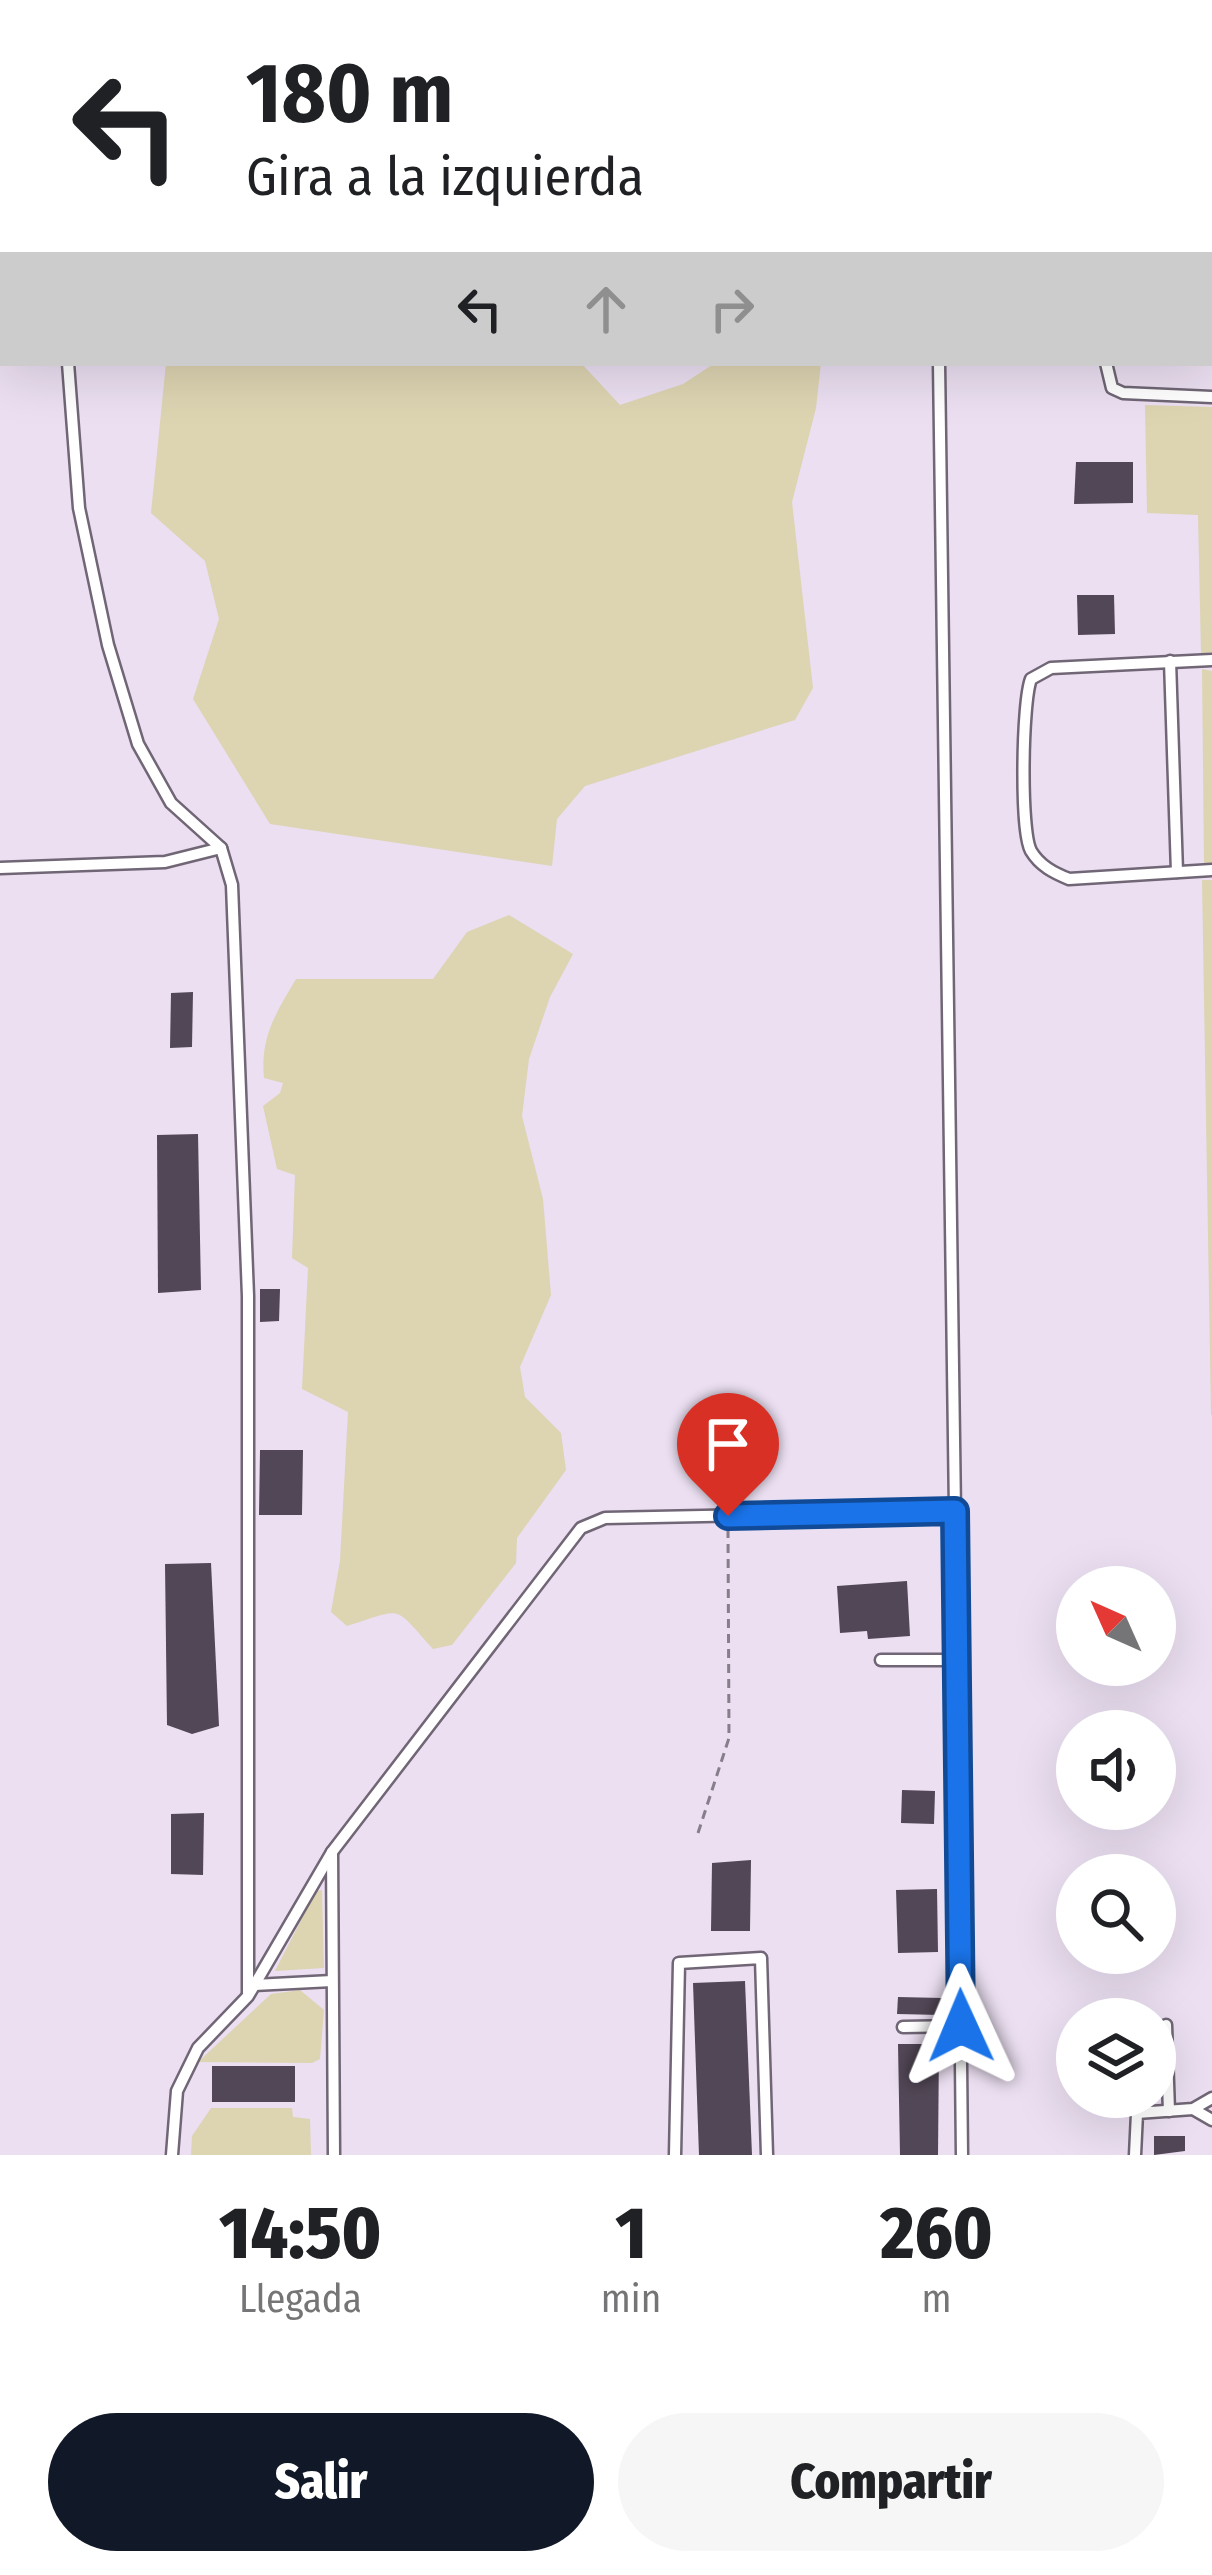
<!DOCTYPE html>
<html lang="es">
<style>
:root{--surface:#fff;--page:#f6f6f6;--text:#202124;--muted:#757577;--accent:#111827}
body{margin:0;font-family:"Fira Sans Condensed",sans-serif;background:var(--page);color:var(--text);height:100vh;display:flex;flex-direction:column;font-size:45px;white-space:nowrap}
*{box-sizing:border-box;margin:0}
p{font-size:39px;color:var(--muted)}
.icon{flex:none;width:66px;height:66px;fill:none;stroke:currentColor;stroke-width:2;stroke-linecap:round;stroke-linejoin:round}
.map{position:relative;height:2155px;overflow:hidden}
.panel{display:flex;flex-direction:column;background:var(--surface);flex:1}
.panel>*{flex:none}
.guide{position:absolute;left:0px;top:0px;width:1212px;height:366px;box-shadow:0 12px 48px #0002;background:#fff;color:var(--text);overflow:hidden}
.needle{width:78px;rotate:315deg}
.fabs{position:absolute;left:1056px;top:1566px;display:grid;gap:24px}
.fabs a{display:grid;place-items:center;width:120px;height:120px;border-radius:50%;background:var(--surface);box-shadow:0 12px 48px #0002;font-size:60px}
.pin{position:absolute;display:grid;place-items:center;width:102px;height:102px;color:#fff;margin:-123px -51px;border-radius:50% 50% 50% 0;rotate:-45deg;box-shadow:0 0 12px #0007}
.pin .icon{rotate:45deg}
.me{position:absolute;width:132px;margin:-66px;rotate:359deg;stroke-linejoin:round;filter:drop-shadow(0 0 9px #0008)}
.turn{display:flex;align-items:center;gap:42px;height:252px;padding:0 48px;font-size:54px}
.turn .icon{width:156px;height:156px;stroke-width:2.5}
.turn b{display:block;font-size:84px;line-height:102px}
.lanes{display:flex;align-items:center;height:114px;padding:0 48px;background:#0003;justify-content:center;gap:60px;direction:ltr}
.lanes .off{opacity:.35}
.eta{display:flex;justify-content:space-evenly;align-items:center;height:204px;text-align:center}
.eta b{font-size:72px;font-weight:800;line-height:84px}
.button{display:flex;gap:24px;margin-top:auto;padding:24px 48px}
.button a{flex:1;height:138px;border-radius:72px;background:var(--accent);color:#fff;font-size:48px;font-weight:800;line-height:138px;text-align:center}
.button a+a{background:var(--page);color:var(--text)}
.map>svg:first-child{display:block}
.green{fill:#ddd4b2}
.building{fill:#524756}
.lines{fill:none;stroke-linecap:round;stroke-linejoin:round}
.lane-casing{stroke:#706675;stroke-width:15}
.path{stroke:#867e8a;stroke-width:3;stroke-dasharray:9 6;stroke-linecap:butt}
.lane{stroke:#fff;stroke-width:10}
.route-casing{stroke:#114b97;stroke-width:30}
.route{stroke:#1a73e8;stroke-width:21}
</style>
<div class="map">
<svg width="1212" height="2155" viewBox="0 0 1212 2155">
<rect width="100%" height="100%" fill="#ebdff1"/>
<!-- green -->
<g class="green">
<polygon points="166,363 581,363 620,405 683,384 715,363 821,363 816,408 792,502 813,688 795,720 585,786 557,819 552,866 270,824 193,699 219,619 205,561 151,513"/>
<polygon points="1145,405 1212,407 1212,652 1201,654 1198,515 1147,513"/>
<polygon points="1202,669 1212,671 1212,863 1204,864"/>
<polygon points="1202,880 1212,880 1212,1416 1211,1414"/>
<path d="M509,915L573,954L550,997L529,1059L522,1116L543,1199L551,1295L520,1367L525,1397L561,1433L566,1470L517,1538L516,1563L452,1645L433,1649C392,1604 405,1608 347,1626L331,1612L340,1561L348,1412L302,1389L308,1268L292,1258L295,1175L277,1169L263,1106L280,1093L283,1083L264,1078C260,1037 276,1013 296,979H433L467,932Z"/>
<polygon points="322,1890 324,1968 275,1971 316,1891"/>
<polygon points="300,1990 324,2010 320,2059 312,2063 198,2062 271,1994"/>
<polygon points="211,2108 292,2108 293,2117 310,2119 311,2155 191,2155 192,2136"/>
</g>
<!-- building -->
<g class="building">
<polygon points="1076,462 1133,462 1133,503 1074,504"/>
<polygon points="1077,595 1114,595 1115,634 1078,635"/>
<polygon points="193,992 192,1047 170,1048 171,993"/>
<polygon points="198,1134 201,1290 158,1293 157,1135"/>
<polygon points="260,1289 280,1289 279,1321 260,1322"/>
<polygon points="260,1450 303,1450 302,1515 259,1515"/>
<polygon points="211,1563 219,1726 192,1734 167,1725 165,1564"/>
<polygon points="907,1581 910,1636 868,1639 867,1631 840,1633 837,1586"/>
<polygon points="902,1790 935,1791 934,1824 901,1823"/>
<polygon points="204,1813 203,1875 171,1874 171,1814"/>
<polygon points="751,1860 750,1931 711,1931 712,1863"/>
<polygon points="937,1889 938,1952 898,1953 896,1890"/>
<polygon points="745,1981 752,2155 699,2155 693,1983"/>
<polygon points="898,1997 942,1998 941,2015 897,2014"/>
<polygon points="898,2044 939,2044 938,2155 900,2155"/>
<rect x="212" y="2066" width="83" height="36"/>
<polygon points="1154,2136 1185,2136 1185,2151 1154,2155"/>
</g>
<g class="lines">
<!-- lane casing -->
<g class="lane-casing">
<g id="lane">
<polyline points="62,0 63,3"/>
<polyline points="930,0 930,3"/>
<polyline points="68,363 79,508 108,645 138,744 171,803 221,848 232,885 248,1296 248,1993"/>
<polyline points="1106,363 1112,388 1123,393 1212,397"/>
<path d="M1212,660L1051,668L1031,679C1022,702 1020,831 1031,851C1040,866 1054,873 1069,879L1212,870"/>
<polyline points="1170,661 1177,872"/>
<polyline points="0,868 165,862 221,848"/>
<polyline points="955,1511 962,2155"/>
<polyline points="881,1660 956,1660"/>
<polyline points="332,1852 334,2155"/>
<polyline points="254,1985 332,1981"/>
<polyline points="1166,2025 1169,2111"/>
<polyline points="903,2027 961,2026"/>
<polyline points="1193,2109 1212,2120"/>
<polyline points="172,2155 177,2091 198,2048 248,1996 332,1852 581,1528 605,1518 955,1511 939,363"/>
<polyline points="675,2155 679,1963 761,1958 767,2155"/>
<polyline points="1135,2155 1137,2113 1193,2109 1212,2098"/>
</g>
</g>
<!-- path -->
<polyline class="path" points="698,1833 729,1738 728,1529"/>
<!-- lane -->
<use href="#lane" class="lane"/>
</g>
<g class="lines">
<!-- route casing -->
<g class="route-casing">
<polyline id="route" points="728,1516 955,1511 961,2026"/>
</g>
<!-- route -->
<use href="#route" class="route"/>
</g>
</svg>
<div class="fabs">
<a><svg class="needle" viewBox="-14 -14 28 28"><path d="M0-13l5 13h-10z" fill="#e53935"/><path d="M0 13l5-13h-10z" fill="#757577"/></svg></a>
<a><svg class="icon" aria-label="sound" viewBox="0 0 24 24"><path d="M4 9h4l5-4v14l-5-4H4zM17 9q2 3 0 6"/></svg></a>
<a><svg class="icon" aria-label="search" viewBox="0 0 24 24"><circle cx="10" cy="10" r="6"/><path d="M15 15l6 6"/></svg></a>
<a><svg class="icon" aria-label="layers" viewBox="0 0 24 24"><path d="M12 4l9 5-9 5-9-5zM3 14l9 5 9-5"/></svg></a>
</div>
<div class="pin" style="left:728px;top:1516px;background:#d93025"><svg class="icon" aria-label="arrive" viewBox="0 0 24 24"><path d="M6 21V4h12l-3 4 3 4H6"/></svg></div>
<svg class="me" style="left:961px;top:2026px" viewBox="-20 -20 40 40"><path d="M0-17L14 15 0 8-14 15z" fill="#1a73e8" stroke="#fff" stroke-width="4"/></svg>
<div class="guide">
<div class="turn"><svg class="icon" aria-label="left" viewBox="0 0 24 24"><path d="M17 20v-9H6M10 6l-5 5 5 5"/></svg><div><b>180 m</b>Gira a la izquierda</div></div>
<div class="lanes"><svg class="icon" aria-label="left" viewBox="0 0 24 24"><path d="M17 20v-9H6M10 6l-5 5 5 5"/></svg><svg class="icon off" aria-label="ahead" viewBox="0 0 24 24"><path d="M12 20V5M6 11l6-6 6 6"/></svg><svg class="icon off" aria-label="right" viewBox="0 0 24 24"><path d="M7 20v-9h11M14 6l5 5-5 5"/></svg></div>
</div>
</div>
<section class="panel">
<div class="eta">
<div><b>14:50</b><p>Llegada</p></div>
<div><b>1</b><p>min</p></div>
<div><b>260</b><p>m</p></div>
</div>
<div class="button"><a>Salir</a><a>Compartir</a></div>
</section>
